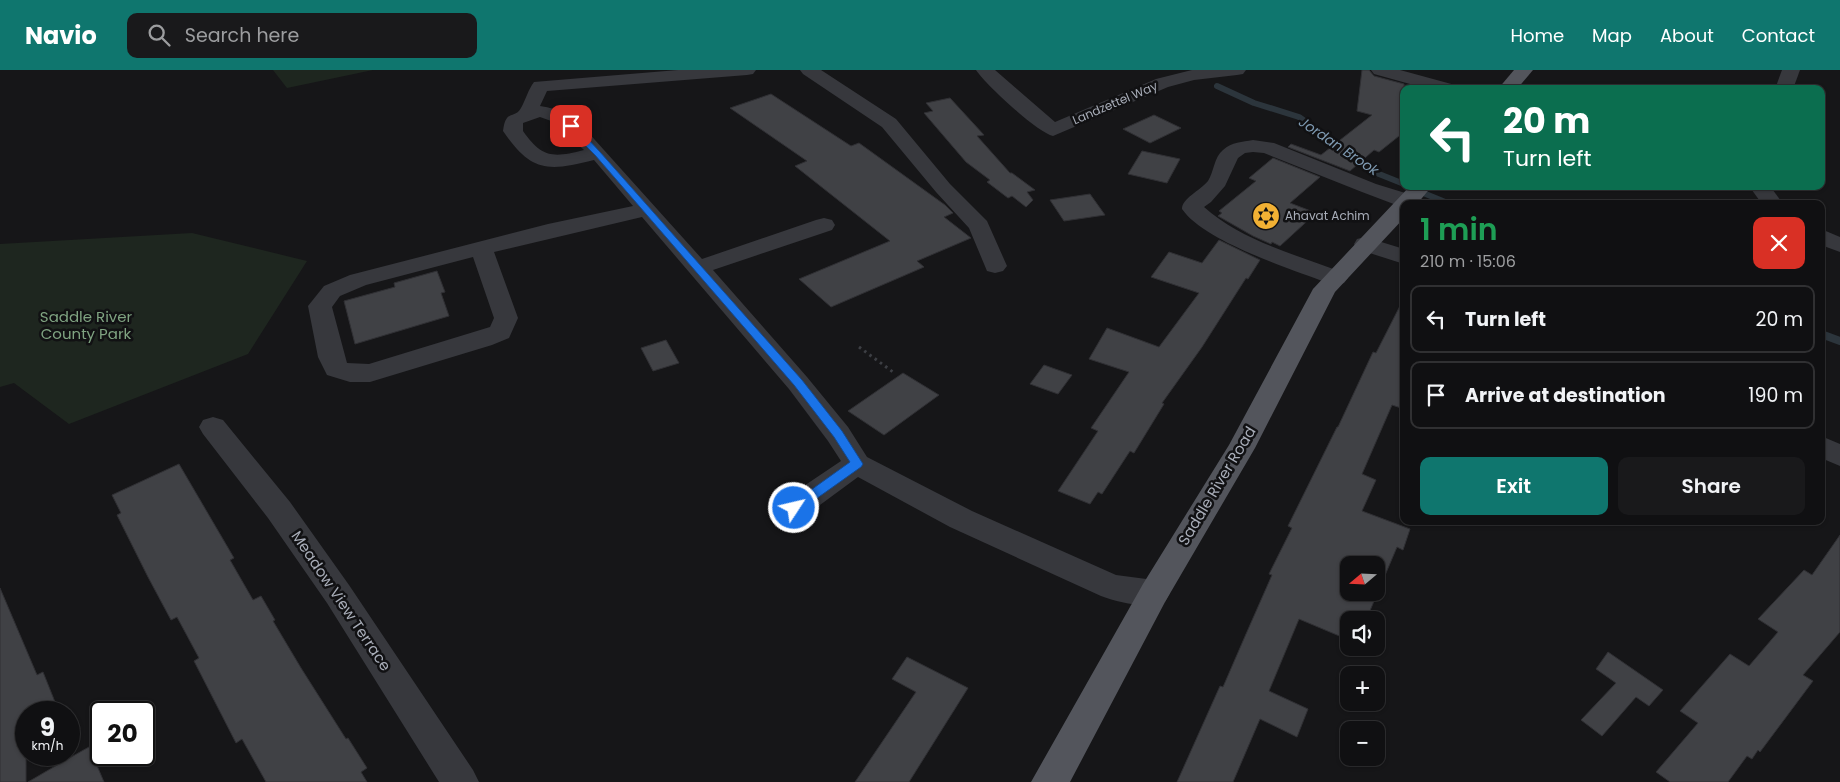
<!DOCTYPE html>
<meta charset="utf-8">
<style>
:root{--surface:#101012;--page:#19191b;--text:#f1f3f6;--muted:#9c9d9f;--line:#303032;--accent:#0f766e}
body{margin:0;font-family:Poppins,sans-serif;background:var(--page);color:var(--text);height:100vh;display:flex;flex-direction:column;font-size:19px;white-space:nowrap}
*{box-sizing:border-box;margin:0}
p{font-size:16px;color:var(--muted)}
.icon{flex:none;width:28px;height:28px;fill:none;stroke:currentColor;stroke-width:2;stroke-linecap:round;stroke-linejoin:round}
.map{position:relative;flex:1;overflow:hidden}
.panel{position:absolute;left:1400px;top:130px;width:425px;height:325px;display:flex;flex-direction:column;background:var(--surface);border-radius:10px;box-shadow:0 1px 4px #0004,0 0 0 1px var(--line)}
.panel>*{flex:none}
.top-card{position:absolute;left:1400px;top:15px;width:425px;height:105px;border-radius:10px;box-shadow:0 1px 4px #0004,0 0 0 1px var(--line);background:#0b6e4f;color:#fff;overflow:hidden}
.needle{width:32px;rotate:251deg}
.tools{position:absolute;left:1340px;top:486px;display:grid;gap:10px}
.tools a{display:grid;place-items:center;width:45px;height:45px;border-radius:10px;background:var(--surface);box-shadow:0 1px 4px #0004,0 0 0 1px var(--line);font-size:25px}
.speed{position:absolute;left:15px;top:631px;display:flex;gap:10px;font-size:25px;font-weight:700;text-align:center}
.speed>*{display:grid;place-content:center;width:65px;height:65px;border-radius:50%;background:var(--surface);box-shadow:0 1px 4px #0004,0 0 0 1px var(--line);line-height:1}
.speed small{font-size:12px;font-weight:400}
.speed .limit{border:2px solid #111;border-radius:8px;background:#fff;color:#111}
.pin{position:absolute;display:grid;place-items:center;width:42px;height:42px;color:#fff;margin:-21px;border-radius:10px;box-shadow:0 2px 8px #0006}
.me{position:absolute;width:55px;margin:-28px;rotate:55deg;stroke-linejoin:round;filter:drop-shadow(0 0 4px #0008)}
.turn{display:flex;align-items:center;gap:18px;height:105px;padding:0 20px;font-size:22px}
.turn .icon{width:65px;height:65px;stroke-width:2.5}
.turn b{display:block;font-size:35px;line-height:42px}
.round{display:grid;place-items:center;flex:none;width:52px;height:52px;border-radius:10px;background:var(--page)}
.headline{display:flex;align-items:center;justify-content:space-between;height:85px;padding:0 20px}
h1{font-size:30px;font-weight:600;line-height:38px;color:#1e9e55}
.action{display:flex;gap:10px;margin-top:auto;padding:10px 20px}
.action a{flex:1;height:58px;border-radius:10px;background:var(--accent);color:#fff;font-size:20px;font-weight:600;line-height:58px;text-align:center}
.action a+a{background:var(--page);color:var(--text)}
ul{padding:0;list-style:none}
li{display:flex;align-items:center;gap:15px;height:68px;margin:0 10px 8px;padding:0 10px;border:2px solid var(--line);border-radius:10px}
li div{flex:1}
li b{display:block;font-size:19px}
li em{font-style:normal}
header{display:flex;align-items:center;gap:30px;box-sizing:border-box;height:70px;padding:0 25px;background:var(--accent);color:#fff}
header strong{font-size:24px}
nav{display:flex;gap:28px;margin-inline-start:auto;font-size:18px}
.search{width:350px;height:45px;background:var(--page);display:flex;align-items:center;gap:12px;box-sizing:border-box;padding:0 18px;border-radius:10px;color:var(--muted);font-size:19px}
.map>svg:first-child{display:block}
.green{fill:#1e261f}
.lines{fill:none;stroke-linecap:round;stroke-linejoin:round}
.stream-far1{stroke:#2c353c;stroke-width:6}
.stream{stroke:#2c353c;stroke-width:8}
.building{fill:#404145;stroke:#303034;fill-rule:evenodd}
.path{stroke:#3d3f44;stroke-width:3;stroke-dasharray:2.5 4;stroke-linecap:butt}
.minor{fill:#37383d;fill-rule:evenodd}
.major{fill:#53555c;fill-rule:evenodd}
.route{fill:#1a73e8;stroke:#114b97}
.labels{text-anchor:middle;stroke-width:5;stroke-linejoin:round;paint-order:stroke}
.far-street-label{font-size:12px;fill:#a8adb8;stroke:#111113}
.far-poi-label{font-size:12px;fill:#a8adb8;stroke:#111113;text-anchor:start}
.far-water-label{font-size:14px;font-style:italic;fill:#7f9bb3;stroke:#111113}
.park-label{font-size:15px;fill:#7fa381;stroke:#111113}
.street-label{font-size:15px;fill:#a8adb8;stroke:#111113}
</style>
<header>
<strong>Navio</strong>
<div class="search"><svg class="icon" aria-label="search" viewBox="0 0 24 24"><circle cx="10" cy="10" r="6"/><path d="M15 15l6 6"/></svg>Search here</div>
<nav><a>Home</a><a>Map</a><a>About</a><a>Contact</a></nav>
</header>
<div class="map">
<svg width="1840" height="712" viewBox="0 0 1840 712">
<rect width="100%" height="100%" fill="#161618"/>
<!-- green -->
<g class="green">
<polygon points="273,0 373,0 287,18"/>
<polygon points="192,163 307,191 248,284 69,354 14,313 0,317 0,174"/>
</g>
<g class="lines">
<!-- stream-far1 -->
<g class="stream-far1">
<polyline points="1217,16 1254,33 1299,47 1379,104 1404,114"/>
<polyline points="1416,120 1450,134"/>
</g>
<!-- stream -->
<polyline class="stream" points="1821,264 1840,271"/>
</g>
<!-- building -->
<g class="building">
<polygon points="1362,0 1369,0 1374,6 1404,14 1404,62 1379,82 1374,80 1350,101 1288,77 1291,74 1321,85 1372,45 1357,41"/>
<polygon points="771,24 851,76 859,73 945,135 953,143 944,147 971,168 917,191 924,197 831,237 799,209 890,171 795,96 807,91 730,38"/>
<polygon points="950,28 984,65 977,66 1010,103 1012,103 1035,120 1027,122 1033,130 1026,137 1012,126 1008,128 987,112 990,110 966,92 924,43 933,41 926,33"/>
<polygon points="1154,45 1181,58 1150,73 1123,59"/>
<polygon points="1142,81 1180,89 1167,113 1128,104"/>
<polygon points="1273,88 1320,107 1290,133 1316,143 1280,176 1272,172 1271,174 1253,166 1218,146 1222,143 1219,141 1256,111 1249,108"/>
<polygon points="1090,124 1105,145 1064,151 1050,130"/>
<polygon points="1219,170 1260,190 1248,209 1246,208 1202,277 1162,333 1164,334 1134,383 1130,381 1102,424 1098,422 1090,434 1058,421 1098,361 1091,358 1129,302 1089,289 1107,258 1159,277 1199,223 1151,207 1169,182 1202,193"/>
<polygon points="437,201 445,222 441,223 449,246 355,274 344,231 395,217 394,213"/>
<path d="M1404,228V339L1392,335L1362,404L1376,410L1362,441L1410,459L1403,480L1397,477L1366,550H1349V570L1299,549L1269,621L1308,639L1297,667L1260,649L1233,712H1177L1220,616L1223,617L1246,564L1272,505L1269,504L1292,458L1288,456L1337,357H1338L1373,282L1376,283ZM1349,495H1376V522H1349Z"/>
<polygon points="666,270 679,293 653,301 641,278"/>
<polygon points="1044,295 1072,305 1058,324 1030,314"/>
<polygon points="903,303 939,325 884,365 848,341"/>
<polygon points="179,394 234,488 230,490 253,530 261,526 275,550 273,551 301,598 346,669 348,668 367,698 361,702 367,712 266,712 242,669 236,673 194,591 199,588 177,547 171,550 148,507 117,445 121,443 112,425"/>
<polygon points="1840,465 1840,562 1803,605 1813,611 1760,682 1758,680 1752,689 1747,686 1728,712 1670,712 1656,702 1698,653 1680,641 1730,584 1749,596 1778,562 1758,549 1804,500 1812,505"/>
<polygon points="0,518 37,605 43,602 59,642 26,642 26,712 0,712"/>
<polygon points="1608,582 1663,620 1649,636 1636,627 1602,666 1581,650 1616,613 1596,599"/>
<polygon points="907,587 968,618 909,712 855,712 916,622 892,609"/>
<polygon points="89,677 104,712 28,712 64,691"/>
</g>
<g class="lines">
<!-- path -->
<polyline class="path" points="859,277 893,302"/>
<!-- minor -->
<g class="minor">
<path d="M678,0H756L753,4L747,5L547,21L540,36C560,39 572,46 586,60L702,189L816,150L824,148L832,150L835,155L832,160L713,200L807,307L848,357L867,387L972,441L1116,505L1154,510L1165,514L1170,523L1165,532C1146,539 1120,533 1101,526L950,457L858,407L805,446L794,449L783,446L779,438L783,430L841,391L828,371L789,319L642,147L494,182L518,248L509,268L492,275L370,312H350L327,305L318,287L308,236L324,216L350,205L548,154L633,136L594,90C547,102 531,102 503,61C506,38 514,50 521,38C526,29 528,20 534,12ZM540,47L554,52L584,80C553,88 542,88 523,61V53ZM473,187L494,248L490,257L369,294L347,293L332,237L340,226L366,215Z"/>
<polygon points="800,0 821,0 896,49 950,114 987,151 1007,196 1003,201 995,203 987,201 969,158 936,122 882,57 803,4"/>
<path d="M976,0H995L1055,52L1156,9L1192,0H1246L1243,4L1237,5L1194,10L1168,17L1053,66C1037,62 986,15 976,0Z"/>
<polygon points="1371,0 1400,0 1455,15 1458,19 1428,19 1374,4"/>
<polygon points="1782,0 1800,0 1793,19 1775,19"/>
<path d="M1253,70L1274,73L1376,114L1415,126L1418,131L1416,134H1404V137L1399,136L1362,122L1264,83L1253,82L1245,83L1238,88L1225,116L1211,132L1204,137C1242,171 1297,185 1344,203L1348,208L1344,213L1336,215L1328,213C1289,198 1205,172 1182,139C1182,128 1200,121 1208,111C1214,102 1214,87 1223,80C1232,72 1242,72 1253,70Z"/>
<polygon points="1749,116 1770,116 1783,134 1762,134"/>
<polygon points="1821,159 1840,167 1840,182 1821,175"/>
<polygon points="1365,167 1404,179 1404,194 1357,179 1354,174 1357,169"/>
<polygon points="213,347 223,350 290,432 349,515 473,700 479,712 439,712 327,533 268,448 203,364 199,357 203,350"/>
<polygon points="1821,366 1840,374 1840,396 1821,388"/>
</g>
<!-- major -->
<g class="major">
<polygon points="1514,0 1533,0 1517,19 1498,19"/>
<polygon points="1410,116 1432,116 1417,134 1404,134 1404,148 1335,222 1255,378 1165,532 1070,712 1031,712 1143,514 1229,375 1313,219"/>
</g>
</g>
<!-- route -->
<polygon class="route" points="568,54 574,54 600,82 802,310 842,361 863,394 861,397 799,441 790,441 788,438 790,435 850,392 834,367 794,315 595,85 568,58"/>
<!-- icons -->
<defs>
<g id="synagogue-disc" transform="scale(1.4375)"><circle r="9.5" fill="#f2b134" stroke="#111113"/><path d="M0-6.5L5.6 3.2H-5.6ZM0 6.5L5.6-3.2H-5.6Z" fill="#111"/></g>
</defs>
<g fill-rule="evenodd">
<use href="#synagogue-disc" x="1266" y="146"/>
</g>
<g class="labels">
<!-- far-street labels -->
<g class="far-street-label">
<text transform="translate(1115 33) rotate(-23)" y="4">Landzettel Way</text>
</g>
<!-- far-poi labels -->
<g class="far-poi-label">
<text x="1285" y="150">Ahavat Achim</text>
</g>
<!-- far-water labels -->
<g class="far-water-label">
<text transform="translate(1339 76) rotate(34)" y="5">Jordan Brook</text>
</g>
<!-- park labels -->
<g class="park-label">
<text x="86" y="252">Saddle River<tspan x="86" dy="17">County Park</tspan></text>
</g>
<!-- street labels -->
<g class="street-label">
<text transform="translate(1217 416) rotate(-59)" y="5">Saddle River Road</text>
<text transform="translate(341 531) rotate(56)" y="5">Meadow View Terrace</text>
</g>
</g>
</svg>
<div class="tools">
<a><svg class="needle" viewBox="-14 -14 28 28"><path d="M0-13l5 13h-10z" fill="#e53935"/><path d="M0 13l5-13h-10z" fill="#9c9d9f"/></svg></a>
<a><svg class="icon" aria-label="sound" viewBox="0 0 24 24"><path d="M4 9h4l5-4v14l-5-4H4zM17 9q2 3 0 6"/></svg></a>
<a>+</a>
<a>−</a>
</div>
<div class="speed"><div>9<small>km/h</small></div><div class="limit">20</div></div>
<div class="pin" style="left:571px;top:56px;background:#d93025"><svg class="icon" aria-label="arrive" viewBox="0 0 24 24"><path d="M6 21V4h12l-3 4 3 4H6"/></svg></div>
<svg class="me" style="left:794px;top:438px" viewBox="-20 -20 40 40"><circle r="17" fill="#1a73e8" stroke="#fff" stroke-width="3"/><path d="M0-11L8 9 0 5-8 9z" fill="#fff"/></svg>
<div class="top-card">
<div class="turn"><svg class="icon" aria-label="left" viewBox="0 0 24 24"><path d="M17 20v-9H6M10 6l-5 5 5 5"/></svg><div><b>20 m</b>Turn left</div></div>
</div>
<section class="panel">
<div class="headline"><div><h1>1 min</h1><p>210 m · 15:06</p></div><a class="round" style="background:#d93025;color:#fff"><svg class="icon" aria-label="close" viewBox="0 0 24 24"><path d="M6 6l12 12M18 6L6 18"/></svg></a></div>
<ul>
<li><svg class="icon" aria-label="left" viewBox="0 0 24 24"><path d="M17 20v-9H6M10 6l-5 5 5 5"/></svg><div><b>Turn left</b></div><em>20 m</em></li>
<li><svg class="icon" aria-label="arrive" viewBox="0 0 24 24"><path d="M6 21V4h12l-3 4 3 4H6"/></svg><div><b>Arrive at destination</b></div><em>190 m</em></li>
</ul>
<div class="action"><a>Exit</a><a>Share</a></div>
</section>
</div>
